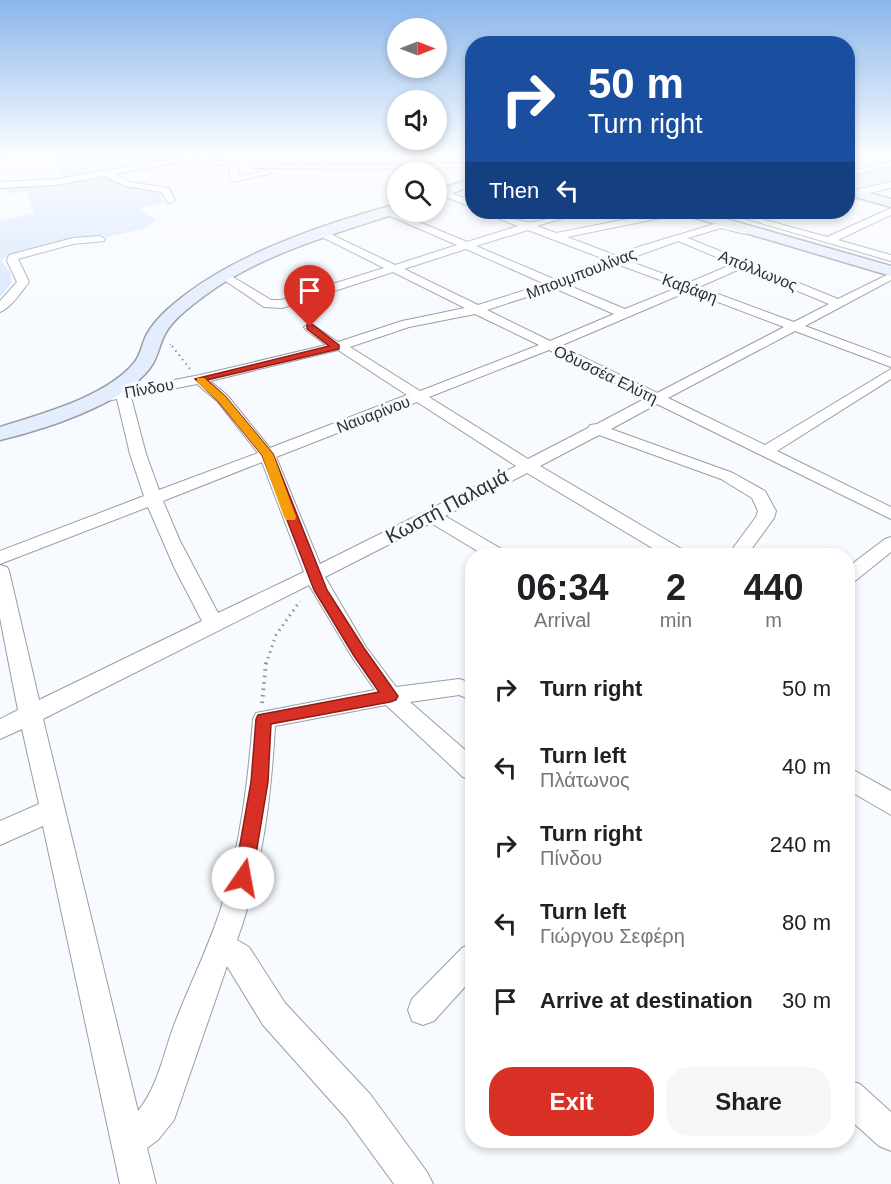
<!DOCTYPE html>
<meta charset="utf-8">
<style>
:root{--surface:#fff;--page:#f6f6f6;--text:#202124;--muted:#757577;--accent:#d93025}
body{margin:0;font-family:Helvetica,sans-serif;background:var(--page);color:var(--text);height:100vh;display:flex;flex-direction:column;font-size:22px;white-space:nowrap}
*{box-sizing:border-box;margin:0}
p{font-size:20px;color:var(--muted)}
.icon{flex:none;width:33px;height:33px;fill:none;stroke:currentColor;stroke-width:2;stroke-linecap:round;stroke-linejoin:round}
.map{position:relative;flex:1;overflow:hidden}
.details{position:absolute;left:465px;top:548px;width:390px;height:600px;display:flex;flex-direction:column;background:var(--surface);border-radius:24px;box-shadow:0 3px 9px #0003}
.details>*{flex:none}
.guide{position:absolute;left:465px;top:36px;width:390px;height:183px;border-radius:24px;box-shadow:0 3px 9px #0003;background:#1a4fa0;color:#fff;overflow:hidden}
.needle{width:39px;rotate:90deg}
.controls{position:absolute;left:387px;top:18px;display:grid;gap:12px}
.controls a{display:grid;place-items:center;width:60px;height:60px;border-radius:50%;background:var(--surface);box-shadow:0 3px 9px #0003;font-size:30px}
.pin{position:absolute;display:grid;place-items:center;width:51px;height:51px;color:#fff;margin:-62px -26px;border-radius:50% 50% 50% 0;rotate:-45deg;box-shadow:0 0 6px #0007}
.pin .icon{rotate:45deg}
.me{position:absolute;width:66px;margin:-33px;rotate:12deg;stroke-linejoin:round;filter:drop-shadow(0 0 4px #0008)}
.turn{display:flex;align-items:center;gap:21px;height:126px;padding:0 24px;font-size:27px}
.turn .icon{width:78px;height:78px;stroke-width:2.5}
.turn b{display:block;font-size:42px;line-height:51px}
.then{display:flex;align-items:center;height:57px;padding:0 24px;background:#0003;gap:12px;font-size:22px}
.eta{display:flex;justify-content:space-evenly;align-items:center;height:102px;text-align:center}
.eta b{font-size:36px;font-weight:800;line-height:42px}
.cta{display:flex;gap:12px;margin-top:auto;padding:12px 24px}
.cta a{flex:1;height:69px;border-radius:24px;background:var(--accent);color:#fff;font-size:24px;font-weight:800;line-height:69px;text-align:center}
.cta a+a{background:var(--page);color:var(--text)}
ul{padding:0;list-style:none}
li{display:flex;align-items:center;gap:18px;height:78px;padding:0 24px}
li div{flex:1}
li b{display:block;font-size:22px}
li em{font-style:normal}
.map>svg:first-child{display:block}
.green{fill:#d8e5fe}
.lines{fill:none;stroke-linecap:round;stroke-linejoin:round}
.street-casing{stroke:#9a9da2;stroke-width:2}
.secondary-casing{stroke:#9a9da2;stroke-width:3}
.path-far3{stroke:#8e9093;stroke-width:1.5;stroke-dasharray:1 2;stroke-linecap:butt}
.path-far2{stroke:#8e9093;stroke-width:2;stroke-dasharray:1.5 4;stroke-linecap:butt}
.path-far1{stroke:#8e9093;stroke-width:3;stroke-dasharray:1.5 4.5;stroke-linecap:butt}
.path{stroke:#8e9093;stroke-width:4;stroke-dasharray:1.5 5;stroke-linecap:butt}
.street{fill:#fff;fill-rule:evenodd}
.secondary{fill:#e4edfe;fill-rule:evenodd}
.route{fill:#d93025;stroke:#8d1f18;stroke-width:1.5}
.slow{fill:#f59e0b}
.labels{text-anchor:middle;stroke-width:6;stroke-linejoin:round;paint-order:stroke}
.far-street-label{font-size:16px;fill:#2f3032;stroke:#f7faff}
.street-label{font-size:20px;fill:#2f3032;stroke:#f7faff}
</style>
<div class="map">
<svg width="891" height="1184" viewBox="0 0 891 1184">
<rect width="100%" height="100%" fill="#f7faff"/>
<!-- green -->
<g class="green">
<polygon points="54,154 191,154 60,179"/>
<polygon points="891,168 891,181 852,190 848,188 848,177"/>
<polygon points="103,175 128,186 159,191 163,203 138,209 156,220 146,228 108,237 83,237 8,256 1,261 10,272 12,282 0,297 0,221 34,213 27,191 7,194 5,186"/>
</g>
<g class="lines">
<!-- street casing -->
<g class="street-casing">
<g id="street">
<polygon points="0,154 21,154 0,157"/>
<polygon points="198,155 236,164 239,176 267,170 271,173 235,182 231,179 229,167 198,159 114,174 130,182 169,188 175,200 170,203 167,202 162,192 125,186 104,176 57,185 0,188 0,182 57,179"/>
<polygon points="472,162 472,166 470,166 415,169 254,168 250,166 254,164 415,165"/>
<polygon points="891,162 891,166 848,176 848,172"/>
<polygon points="891,182 891,188 848,198 848,192"/>
<polygon points="443,190 472,201 472,207 440,195 440,191"/>
<polygon points="891,208 891,215 838,240 891,255 891,261 723,212 737,212 827,237"/>
<path d="M388,209L467,242L518,226L487,214L486,212C501,212 512,220 527,222C538,224 562,212 577,212L576,214L537,226L556,233L664,212H679L675,215L567,237L617,256L638,247L721,222L750,231L745,234L721,228L688,238L838,299L891,273V280L805,326L891,358V367L795,331L668,398L765,445L891,369V379L777,451L891,507V519L657,404L611,429L733,473L765,491L776,511L774,518L747,555H728L756,517L758,511L752,498L721,479L599,435L540,466L685,551L687,555H664L527,473L445,516L505,551L507,555H484L431,523L325,577L366,647L396,687L459,679L472,683V700L459,695L410,702L472,756V780L463,777L386,705L275,726C271,799 262,871 237,940L249,947L285,1003L370,1094L427,1172L433,1184H394L346,1118L263,1025L227,966L174,1120L158,1140L147,1148L156,1184H120L43,826L0,845V821L39,804L22,729L0,739V719L18,710L0,618V565L7,567L9,571L39,700L202,621L175,569L148,507L0,564V551L144,496L130,454L117,399L96,403L91,402L89,399L91,396L200,375L326,345L306,330L304,327L310,323L338,342L402,321L465,308L393,272L282,308L264,307L218,276L220,274H228L271,300H281L384,268L318,235L317,233L322,230L395,265L457,245L385,214L383,212ZM528,230L607,260L556,280L476,246ZM678,241L733,264L688,283L626,260ZM466,249L545,284L478,305L404,269ZM617,264L679,287L625,309L565,284ZM742,268L829,304L794,322L699,287ZM554,288L614,314L550,341L487,310ZM689,291L784,327L657,393L560,346ZM475,314L539,345L420,391L350,347L409,327ZM338,350L407,395L270,448L227,395L210,381ZM549,350L646,398L597,424L590,425L588,428L528,459L429,397ZM197,384L217,401L258,453L159,490L146,454L131,397ZM417,402L516,466L320,564L276,457ZM262,462L304,572L218,613L180,541L163,501ZM309,585L352,657L375,690L256,713L253,719C248,783 240,847 221,908C208,949 188,988 173,1028C163,1056 157,1088 138,1111L43,719Z"/>
<path d="M100,236L105,239L104,241L73,244L18,259L29,282C21,292 12,307 0,312V301L17,282L7,261L9,255L73,238Z"/>
<polygon points="891,537 891,552 855,581 848,582 848,567 885,539"/>
<polygon points="848,767 891,791 891,815 848,790"/>
<polygon points="472,943 472,979 434,1021 423,1025 412,1021 408,1010 412,999 462,948"/>
<polygon points="848,1080 860,1084 891,1112 891,1151 879,1146 848,1118"/>
</g>
</g>
<!-- secondary casing -->
<g class="secondary-casing">
<g id="secondary">
<polygon points="472,178 472,186 436,199 436,191"/>
<polygon points="848,187 891,199 891,207 848,195"/>
<path d="M398,204V212H400C333,235 262,253 204,296C190,307 173,319 165,334C159,345 158,358 150,368C122,405 45,429 0,440V427C41,414 106,397 134,363C141,355 142,343 147,334C156,318 171,306 185,295C241,252 329,222 398,204Z"/>
<polygon points="684,212 702,212 891,266 891,276 685,215"/>
</g>
</g>
<!-- path-far3 -->
<polyline class="path-far3" points="170,344 173,347"/>
<!-- path-far2 -->
<polyline class="path-far2" points="172,346 190,369"/>
<!-- path-far1 -->
<polyline class="path-far1" points="266,664 276,635 300,601"/>
<!-- path -->
<polyline class="path" points="262,703 266,663"/>
<!-- street -->
<use href="#street" class="street"/>
<!-- secondary -->
<use href="#secondary" class="secondary"/>
</g>
<!-- sky -->
<linearGradient id="sky" x2="0" y2="1"><stop stop-color="#8ab6eb"/><stop offset="0.48" stop-color="#fbfdff"/><stop offset="1" stop-color="#fbfdff" stop-opacity="0"/></linearGradient>
<rect width="891" height="320" fill="url(#sky)"/>
<!-- route -->
<polygon class="route" points="307,325 313,325 339,345 339,349 207,380 225,396 273,454 327,590 364,648 398,696 396,700 390,702 271,724 268,782 252,878 250,884 243,887 236,884 234,878 251,782 256,719 258,715 379,692 354,656 314,590 262,455 218,401 195,379 329,346 307,329"/>
<!-- slow -->
<polygon class="slow" points="197,378 204,378 225,396 273,454 296,517 295,520 286,520 284,517 262,455 218,401 197,382"/>
<g class="labels">
<!-- far-street labels -->
<g class="far-street-label">
<text transform="translate(758 270) rotate(22)" y="6">Απόλλωνος</text>
<text transform="translate(581 273) rotate(-21)" y="6">Μπουμπουλίνας</text>
<text transform="translate(690 288) rotate(20)" y="6">Καβάφη</text>
<text transform="translate(606 374) rotate(26)" y="6">Οδυσσέα Ελύτη</text>
<text transform="translate(149 388) rotate(-10)" y="6">Πίνδου</text>
<text transform="translate(373 414) rotate(-21)" y="6">Ναυαρίνου</text>
</g>
<!-- street labels -->
<g class="street-label">
<text transform="translate(447 506) rotate(-28)" y="7">Κωστή Παλαμά</text>
</g>
</g>
</svg>
<div class="controls">
<a><svg class="needle" viewBox="-14 -14 28 28"><path d="M0-13l5 13h-10z" fill="#e53935"/><path d="M0 13l5-13h-10z" fill="#757577"/></svg></a>
<a><svg class="icon" aria-label="sound" viewBox="0 0 24 24"><path d="M4 9h4l5-4v14l-5-4H4zM17 9q2 3 0 6"/></svg></a>
<a><svg class="icon" aria-label="search" viewBox="0 0 24 24"><circle cx="10" cy="10" r="6"/><path d="M15 15l6 6"/></svg></a>
</div>
<div class="pin" style="left:310px;top:327px;background:#d93025"><svg class="icon" aria-label="arrive" viewBox="0 0 24 24"><path d="M6 21V4h12l-3 4 3 4H6"/></svg></div>
<svg class="me" style="left:243px;top:878px" viewBox="-20 -20 40 40"><circle r="19" fill="#fff"/><path d="M0-13L10 11 0 6-10 11z" fill="#d93025"/></svg>
<div class="guide">
<div class="turn"><svg class="icon" aria-label="right" viewBox="0 0 24 24"><path d="M7 20v-9h11M14 6l5 5-5 5"/></svg><div><b>50 m</b>Turn right</div></div>
<div class="then">Then<svg class="icon" aria-label="left" viewBox="0 0 24 24"><path d="M17 20v-9H6M10 6l-5 5 5 5"/></svg></div>
</div>
<section class="details">
<div class="eta">
<div><b>06:34</b><p>Arrival</p></div>
<div><b>2</b><p>min</p></div>
<div><b>440</b><p>m</p></div>
</div>
<ul>
<li><svg class="icon" aria-label="right" viewBox="0 0 24 24"><path d="M7 20v-9h11M14 6l5 5-5 5"/></svg><div><b>Turn right</b></div><em>50 m</em></li>
<li><svg class="icon" aria-label="left" viewBox="0 0 24 24"><path d="M17 20v-9H6M10 6l-5 5 5 5"/></svg><div><b>Turn left</b><p>Πλάτωνος</p></div><em>40 m</em></li>
<li><svg class="icon" aria-label="right" viewBox="0 0 24 24"><path d="M7 20v-9h11M14 6l5 5-5 5"/></svg><div><b>Turn right</b><p>Πίνδου</p></div><em>240 m</em></li>
<li><svg class="icon" aria-label="left" viewBox="0 0 24 24"><path d="M17 20v-9H6M10 6l-5 5 5 5"/></svg><div><b>Turn left</b><p>Γιώργου Σεφέρη</p></div><em>80 m</em></li>
<li><svg class="icon" aria-label="arrive" viewBox="0 0 24 24"><path d="M6 21V4h12l-3 4 3 4H6"/></svg><div><b>Arrive at destination</b></div><em>30 m</em></li>
</ul>
<div class="cta"><a>Exit</a><a>Share</a></div>
</section>
</div>
